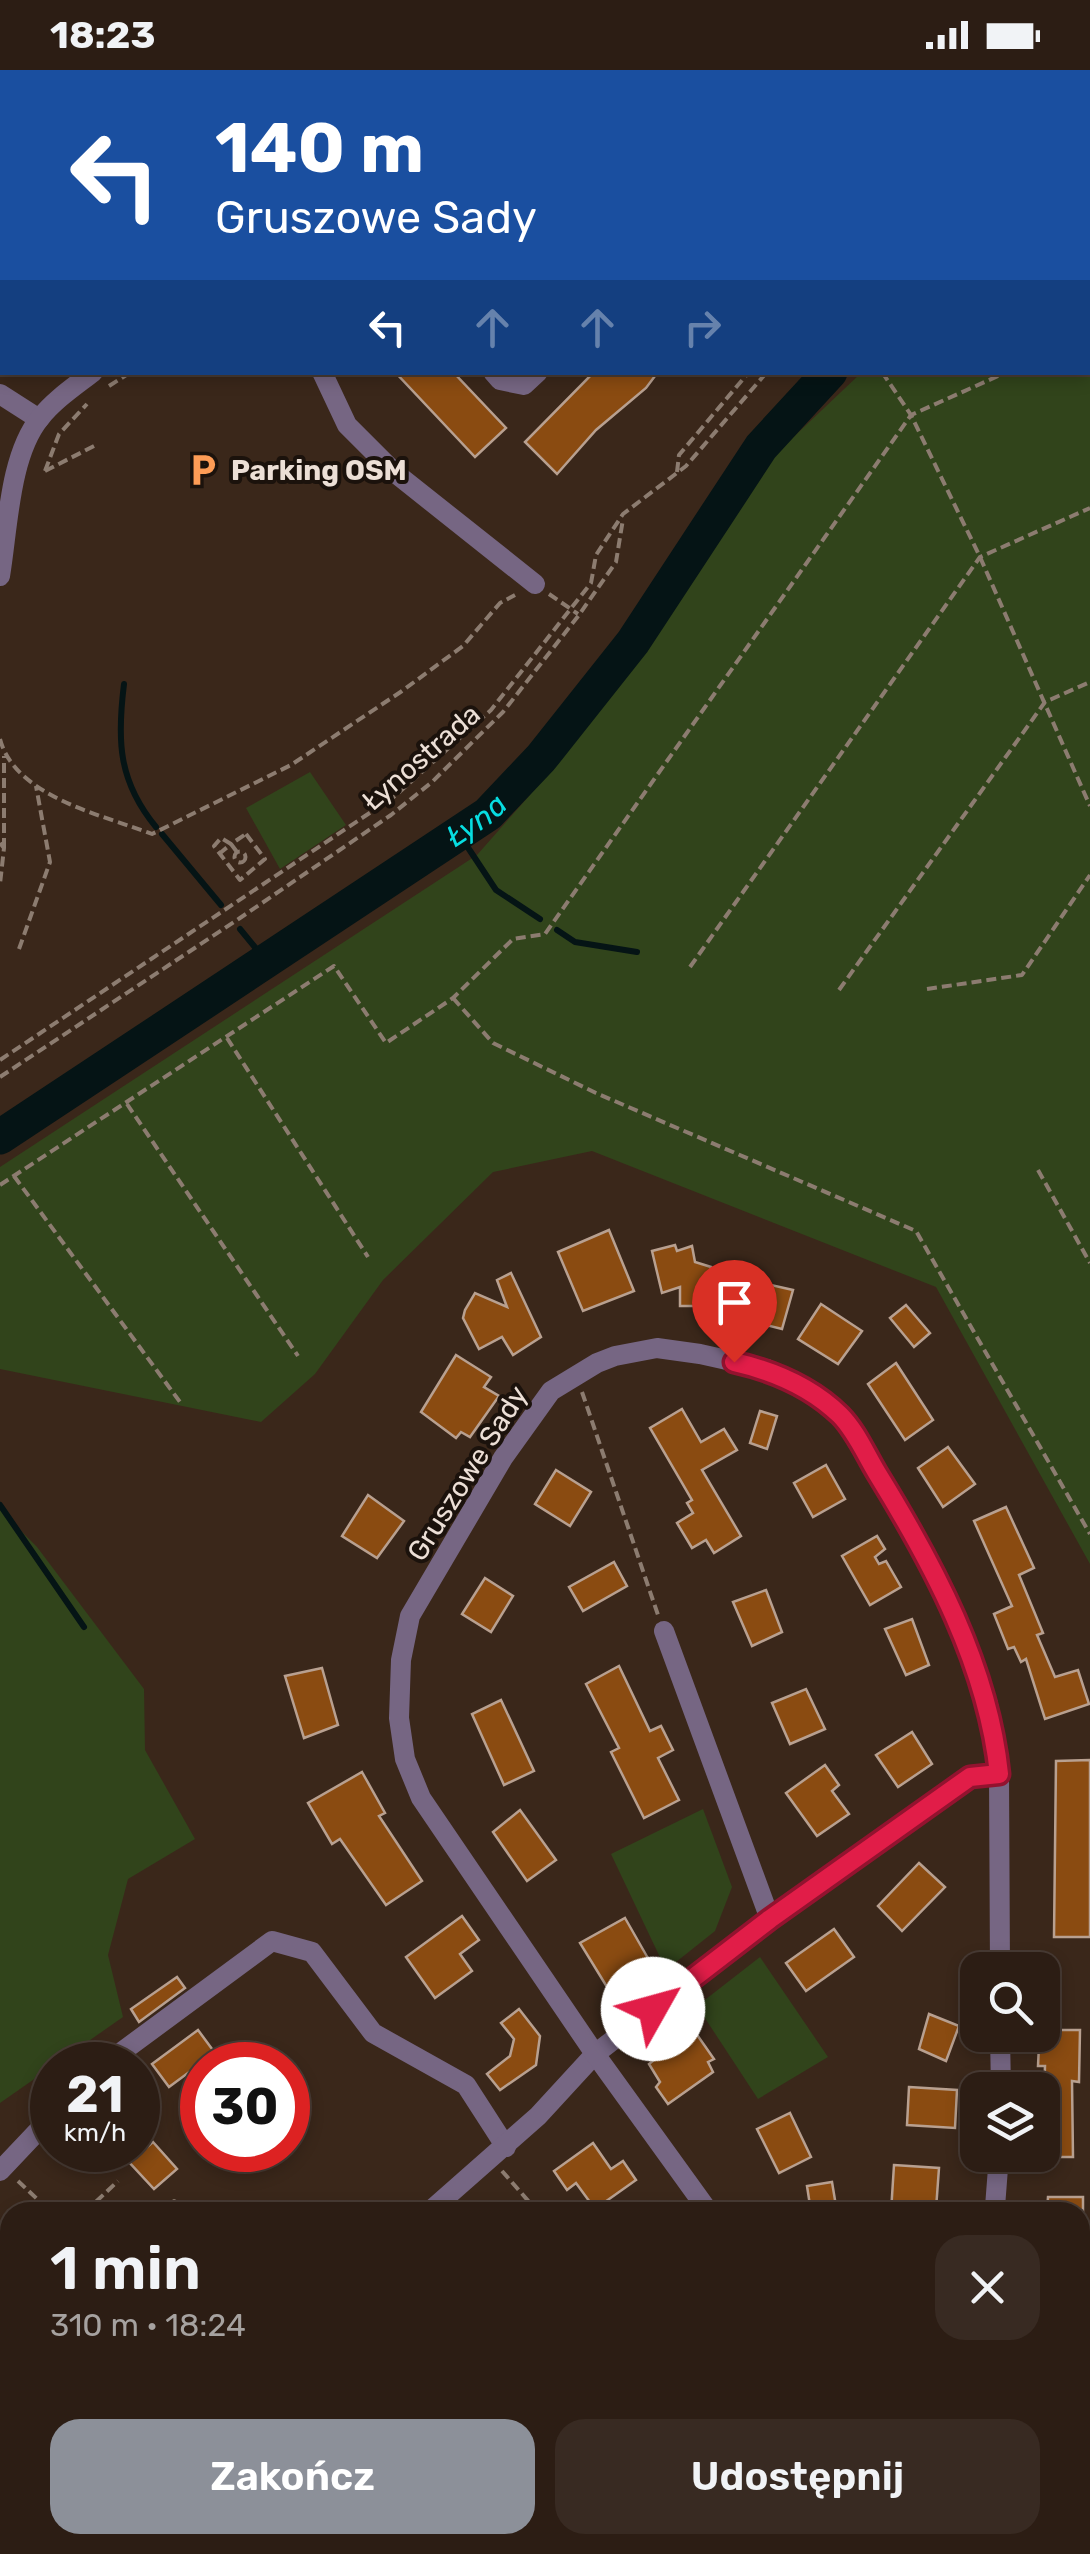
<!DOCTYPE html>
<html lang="pl">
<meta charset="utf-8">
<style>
:root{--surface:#2c1d14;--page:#382a22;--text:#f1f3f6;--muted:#a6a2a0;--line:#483b34;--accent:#8c9099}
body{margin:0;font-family:Rubik,sans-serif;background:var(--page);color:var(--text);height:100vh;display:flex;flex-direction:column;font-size:38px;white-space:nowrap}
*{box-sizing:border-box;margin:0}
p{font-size:32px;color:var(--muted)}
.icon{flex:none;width:55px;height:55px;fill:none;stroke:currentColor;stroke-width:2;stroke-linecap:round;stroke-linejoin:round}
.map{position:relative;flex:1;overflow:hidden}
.drawer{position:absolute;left:0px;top:2132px;width:1090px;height:352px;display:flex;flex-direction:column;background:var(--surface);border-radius:30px 30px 0 0;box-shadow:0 5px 15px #0003,0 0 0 2px var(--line)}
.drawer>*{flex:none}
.guide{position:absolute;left:0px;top:0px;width:1090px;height:305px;box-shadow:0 5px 15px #0003,0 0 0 2px var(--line);background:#1a4fa0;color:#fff;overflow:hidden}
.fabs{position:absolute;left:960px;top:1882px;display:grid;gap:20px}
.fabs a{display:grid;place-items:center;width:100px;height:100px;border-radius:20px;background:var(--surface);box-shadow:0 5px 15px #0003,0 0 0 2px var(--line);font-size:50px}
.speed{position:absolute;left:30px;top:1972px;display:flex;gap:20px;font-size:50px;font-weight:700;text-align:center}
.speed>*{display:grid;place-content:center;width:130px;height:130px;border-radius:50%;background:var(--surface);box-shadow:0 5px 15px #0003,0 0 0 2px var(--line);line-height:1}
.speed small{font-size:25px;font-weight:400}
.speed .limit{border:15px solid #d22;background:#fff;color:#111}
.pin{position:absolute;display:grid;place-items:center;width:85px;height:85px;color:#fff;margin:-102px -42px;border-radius:50% 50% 50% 0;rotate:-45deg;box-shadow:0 0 10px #0007}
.pin .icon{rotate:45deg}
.me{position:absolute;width:110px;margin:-55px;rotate:52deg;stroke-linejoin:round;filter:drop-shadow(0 0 8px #0008)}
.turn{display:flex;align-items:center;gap:35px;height:210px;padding:0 50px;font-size:45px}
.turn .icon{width:130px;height:130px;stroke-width:2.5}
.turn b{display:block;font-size:70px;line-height:85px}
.lanes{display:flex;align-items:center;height:95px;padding:0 50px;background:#0003;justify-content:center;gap:50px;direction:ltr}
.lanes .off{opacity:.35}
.round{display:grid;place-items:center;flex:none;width:105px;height:105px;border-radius:30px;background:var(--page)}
.headline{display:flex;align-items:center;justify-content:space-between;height:170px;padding:0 50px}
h1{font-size:60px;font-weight:600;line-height:75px}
.primary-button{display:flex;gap:20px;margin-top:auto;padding:20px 50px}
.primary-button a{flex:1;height:115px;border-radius:30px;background:var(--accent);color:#fff;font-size:40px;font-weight:600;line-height:115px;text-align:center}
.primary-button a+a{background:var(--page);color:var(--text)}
.status{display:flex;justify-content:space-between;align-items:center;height:70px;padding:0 50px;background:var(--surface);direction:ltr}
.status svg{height:28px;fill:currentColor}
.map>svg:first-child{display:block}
.green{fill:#31441b}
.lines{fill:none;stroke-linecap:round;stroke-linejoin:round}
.stream{stroke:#051415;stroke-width:6}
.river{stroke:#051415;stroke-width:35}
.building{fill:#8a4b11;stroke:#b8a090;stroke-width:2.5}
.path{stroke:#8c7c70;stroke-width:4;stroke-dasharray:10 5;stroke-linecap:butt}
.minor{stroke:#766683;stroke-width:20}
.route-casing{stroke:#92132f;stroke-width:25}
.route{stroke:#e11d48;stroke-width:18}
.labels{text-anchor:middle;stroke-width:8;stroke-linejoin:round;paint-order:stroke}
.poi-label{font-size:28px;font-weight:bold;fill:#ecdfd6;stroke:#1b120c;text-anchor:start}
.street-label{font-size:28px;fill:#ecdfd6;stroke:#1b120c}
.water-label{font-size:30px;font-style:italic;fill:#07dde1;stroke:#1b120c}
</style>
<div class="status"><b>18:23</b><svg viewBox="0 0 49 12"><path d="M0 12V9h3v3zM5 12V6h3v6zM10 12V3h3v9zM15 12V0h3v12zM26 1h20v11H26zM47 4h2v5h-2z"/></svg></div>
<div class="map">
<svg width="1090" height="2484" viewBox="0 0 1090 2484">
<rect width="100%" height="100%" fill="#3a271a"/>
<!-- green -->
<g class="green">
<polygon points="1090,178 1090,1494 936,1217 592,1081 493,1102 383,1210 315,1304 261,1352 0,1299 0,1097 477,785 529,726 763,396 861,303 1088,302"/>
<polygon points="310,702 346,755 280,799 246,738"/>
<polygon points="0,1440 37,1477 144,1619 145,1680 195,1769 128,1809 108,1885 123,1947 0,2033"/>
<polygon points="703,1739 732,1817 715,1861 666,1900 611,1784"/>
<polygon points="760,1887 828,1987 758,2029 697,1936"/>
<polygon points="1080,2194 1090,2196 1090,2319 1080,2316"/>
</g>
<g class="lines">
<!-- stream -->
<g class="stream">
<polyline points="842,0 848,2"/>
<polyline points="1019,0 1020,2"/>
<path d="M124,614C117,670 118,711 156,757"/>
<polyline points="162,764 221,835"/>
<polyline points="459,764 496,820 540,849"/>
<polyline points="240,859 268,893"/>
<polyline points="557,860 575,872 637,882"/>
<polyline points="0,1435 84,1557"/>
<polyline points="568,2475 591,2484"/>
</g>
<!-- river -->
<g class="river">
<polyline points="1088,140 1090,139"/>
<path id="s1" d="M0,1067L488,744L541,688L633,572L761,377L830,302"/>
</g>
</g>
<!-- building -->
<g class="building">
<polygon points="395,302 453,302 506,358 475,387"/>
<polygon points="594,302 658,302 646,318 596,360 557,404 525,372"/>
<polygon points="609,1160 634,1221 583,1241 558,1182"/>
<polygon points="675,1175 677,1181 692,1176 695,1192 711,1197 706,1236 680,1236 680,1217 662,1223 652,1181"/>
<polygon points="511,1203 541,1267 513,1285 502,1267 479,1279 463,1248 465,1240 475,1223 507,1237 497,1210"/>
<polygon points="758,1212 793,1220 782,1259 750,1251"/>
<polygon points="821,1234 862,1261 838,1294 798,1269"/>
<polygon points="906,1235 930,1263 914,1277 890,1248"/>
<polygon points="456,1285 491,1307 484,1317 499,1326 470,1367 461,1362 456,1368 421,1342"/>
<polygon points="896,1293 933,1350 905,1370 868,1314"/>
<polygon points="682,1339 701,1372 724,1359 737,1380 702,1400 741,1466 714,1483 706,1470 692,1478 677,1453 693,1443 687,1433 692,1430 650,1358"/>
<polygon points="760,1341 777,1346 767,1379 750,1373"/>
<polygon points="948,1377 975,1414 943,1437 918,1398"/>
<polygon points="826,1395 845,1429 813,1447 794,1413"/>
<polygon points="556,1400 591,1422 570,1456 535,1434"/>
<polygon points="368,1425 404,1451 377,1488 342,1466"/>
<polygon points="1006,1437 1034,1498 1019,1505 1043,1563 1037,1565 1055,1607 1078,1600 1089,1634 1045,1649 1026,1589 1021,1592 1014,1577 1008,1579 994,1544 1012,1536 974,1451"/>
<polygon points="877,1466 885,1479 875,1487 879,1494 886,1491 901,1517 870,1535 842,1486"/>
<polygon points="614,1492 627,1516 583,1541 569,1517"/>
<polygon points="485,1508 513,1526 491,1562 462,1544"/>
<polygon points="766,1520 782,1562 752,1576 733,1532"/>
<polygon points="912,1549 929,1595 906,1605 885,1559"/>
<polygon points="619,1596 650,1661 661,1656 673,1680 658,1688 679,1730 644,1748 611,1682 619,1678 586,1614"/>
<polygon points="322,1598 338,1655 304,1668 285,1606"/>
<polygon points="806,1619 825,1659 790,1674 772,1633"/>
<polygon points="501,1630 534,1701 504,1715 472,1644"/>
<polygon points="912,1662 932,1694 898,1717 876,1685"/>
<polygon points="1090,1690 1090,1867 1054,1867 1056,1691"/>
<polygon points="825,1695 839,1715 832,1721 849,1744 817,1766 786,1723"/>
<polygon points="362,1702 385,1743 379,1746 422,1811 386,1835 340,1769 332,1774 308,1733"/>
<polygon points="520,1740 556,1790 527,1811 493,1762"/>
<polygon points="919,1793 945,1817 902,1861 878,1836"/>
<polygon points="462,1846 479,1870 460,1884 472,1901 435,1928 406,1887"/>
<polygon points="625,1848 649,1890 607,1917 580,1873"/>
<polygon points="834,1859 854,1887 806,1921 786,1893"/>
<polygon points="177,1907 185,1918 139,1952 131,1939"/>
<polygon points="519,1939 540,1966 536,1995 500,2020 487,2004 510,1986 514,1969 501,1953"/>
<polygon points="929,1944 959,1956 946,1991 919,1979"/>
<polygon points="693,1959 714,1989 708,1992 713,2002 668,2034 656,2017 660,2012 649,1994"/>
<polygon points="198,1960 215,1983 169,2017 152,1994"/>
<polygon points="1045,1960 1080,1960 1079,2012 1072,2011 1073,2087 1042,2087 1045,1996 1038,1996 1039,1975 1045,1975"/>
<polygon points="909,2017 957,2020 955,2058 907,2055"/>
<polygon points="790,2043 811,2087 779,2103 757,2059"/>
<polygon points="153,2072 177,2099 154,2119 129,2092"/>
<polygon points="593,2073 611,2099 623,2091 636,2110 595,2139 576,2113 567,2120 554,2101"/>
<polygon points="894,2095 939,2098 936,2139 891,2142"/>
<polygon points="832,2112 837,2142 811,2142 807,2116"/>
<polygon points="1048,2127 1083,2127 1083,2142 1047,2142"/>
</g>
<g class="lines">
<!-- path -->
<g class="path">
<polyline points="156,0 160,2"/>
<polyline points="751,0 757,2"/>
<polyline points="1088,75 1090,74"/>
<polyline points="1088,90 1090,89"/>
<polyline points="1,202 2,200"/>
<polyline points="1088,266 1090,265"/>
<polyline points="882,302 911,345 980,487 1090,736"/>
<polyline points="109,316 131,302"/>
<polyline points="45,401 59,364 87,334"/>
<polyline points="45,401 98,374"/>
<polyline points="677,402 679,385 749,302"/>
<polyline points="549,524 578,544"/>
<path d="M0,669C15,727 103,745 152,764L291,695L402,621L463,576L500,533L515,525"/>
<polygon points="246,764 265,789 240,810 214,776 221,768 231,774"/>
<polyline points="0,773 4,778 0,814"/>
<polyline points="4,778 4,686"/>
<circle cx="240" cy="787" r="5.5"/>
<polyline points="219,784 231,774 237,782"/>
<polyline points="19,879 50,792 36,716"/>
<polyline points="690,897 980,487 1090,438"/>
<polyline points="927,919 1022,905 1090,805"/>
<polyline points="839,920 1045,632 1090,612"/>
<polyline points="453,928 493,973 596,1023 916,1161 1090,1464"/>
<polyline points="227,968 368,1187"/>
<polyline points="0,990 395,726 491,640 591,513 596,485 623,444 686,396 767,302"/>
<polyline points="0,1007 240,848 391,745 432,712 503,642 579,545 616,492 623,449"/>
<polyline points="127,1034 298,1286"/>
<polyline points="1038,1100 1090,1193"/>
<polyline points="14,1106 180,1332"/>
<polyline points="0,1115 334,896 386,973 453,928 513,869 545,864 911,345 1007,302"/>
<polyline points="582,1322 658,1545"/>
<polyline points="502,2101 538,2142"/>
<polyline points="18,2111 51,2142"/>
<polyline points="85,2142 118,2111"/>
<polyline points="159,2142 174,2131 188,2138"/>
<polyline points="715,2475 720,2484"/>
</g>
<!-- minor -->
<g class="minor">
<polyline points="366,0 366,2"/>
<polyline points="569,0 572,2"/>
<polyline points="41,2 43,0"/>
<polyline points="527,2 530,0"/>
<polyline points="0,50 2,47"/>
<polyline points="322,302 347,355 394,402 535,514"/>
<polyline points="493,302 500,310 524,315 538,302"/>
<polyline points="0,324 39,349"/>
<path d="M0,506C8,459 9,386 40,348C54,330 75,316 93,302"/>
<polyline points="664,1561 770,1849"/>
<polyline points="1000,1965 1001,2020"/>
<polyline points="104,1995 272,1871 312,1882 373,1963 466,2015 506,2077"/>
<polyline points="0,2101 52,2046"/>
<polyline points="429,2142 538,2046 595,1984 770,1849 970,1707 999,1704"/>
<polyline points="709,2142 595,1984 421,1728 405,1689 399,1648 401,1590 410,1546 503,1388 551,1321 597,1293 615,1286 657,1278 700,1284 767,1299 809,1319 843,1348 937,1506 988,1634 999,1704 1000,1900"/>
<polyline points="992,2142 995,2137 999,2085"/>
<polyline points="0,2406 10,2419"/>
<polyline points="461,2475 463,2475"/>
<polyline points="11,2484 22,2475"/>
</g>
</g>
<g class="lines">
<!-- route casing -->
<g class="route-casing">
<path id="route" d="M653,1939L770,1849L970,1707L999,1704C988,1596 933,1494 877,1403C866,1385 856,1361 840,1345C810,1316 774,1301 734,1292"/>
</g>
<!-- route -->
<use href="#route" class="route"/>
</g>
<!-- icons -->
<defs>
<g id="parking-bare" transform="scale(2.7)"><path d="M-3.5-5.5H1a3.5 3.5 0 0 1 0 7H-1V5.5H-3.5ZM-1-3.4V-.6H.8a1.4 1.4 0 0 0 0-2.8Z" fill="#fd9c56" stroke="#1b120c" stroke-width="2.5" paint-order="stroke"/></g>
</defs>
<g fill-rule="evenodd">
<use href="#parking-bare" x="203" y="400"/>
</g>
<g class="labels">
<!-- poi labels -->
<g class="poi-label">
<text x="231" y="410">Parking OSM</text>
</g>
<!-- street labels -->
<g class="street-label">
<text transform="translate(421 687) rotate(-41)" y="10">Łynostrada</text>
<text transform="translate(467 1403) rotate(-58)" y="10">Gruszowe Sady</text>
</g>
<!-- water labels -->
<g class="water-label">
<text dy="10" stroke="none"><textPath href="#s1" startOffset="572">Łyna</textPath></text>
</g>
</g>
</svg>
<div class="fabs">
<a><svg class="icon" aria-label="search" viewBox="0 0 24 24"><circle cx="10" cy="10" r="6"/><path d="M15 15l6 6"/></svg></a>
<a><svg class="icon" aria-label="layers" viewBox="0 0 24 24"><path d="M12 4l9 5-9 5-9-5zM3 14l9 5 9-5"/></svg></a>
</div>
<div class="speed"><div>21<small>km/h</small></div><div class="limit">30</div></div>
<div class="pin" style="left:734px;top:1292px;background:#d93025"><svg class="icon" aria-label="arrive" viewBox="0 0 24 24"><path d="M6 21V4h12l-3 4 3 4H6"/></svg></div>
<svg class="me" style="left:653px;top:1939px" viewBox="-20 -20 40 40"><circle r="19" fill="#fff"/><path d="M0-13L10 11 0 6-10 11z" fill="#e11d48"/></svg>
<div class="guide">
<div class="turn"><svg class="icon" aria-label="left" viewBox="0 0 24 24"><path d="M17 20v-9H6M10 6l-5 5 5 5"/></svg><div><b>140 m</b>Gruszowe Sady</div></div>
<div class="lanes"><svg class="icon" aria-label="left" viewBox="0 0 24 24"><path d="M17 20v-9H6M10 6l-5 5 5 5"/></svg><svg class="icon off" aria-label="ahead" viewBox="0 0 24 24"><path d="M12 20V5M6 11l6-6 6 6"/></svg><svg class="icon off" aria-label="ahead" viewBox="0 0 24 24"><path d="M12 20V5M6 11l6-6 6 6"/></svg><svg class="icon off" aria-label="right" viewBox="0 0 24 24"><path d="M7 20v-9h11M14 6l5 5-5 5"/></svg></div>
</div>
<section class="drawer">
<div class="headline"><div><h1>1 min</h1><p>310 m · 18:24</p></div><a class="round"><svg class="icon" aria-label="close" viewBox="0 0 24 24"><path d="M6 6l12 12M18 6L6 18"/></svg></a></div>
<div class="primary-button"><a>Zakończ</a><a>Udostępnij</a></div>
</section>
</div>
